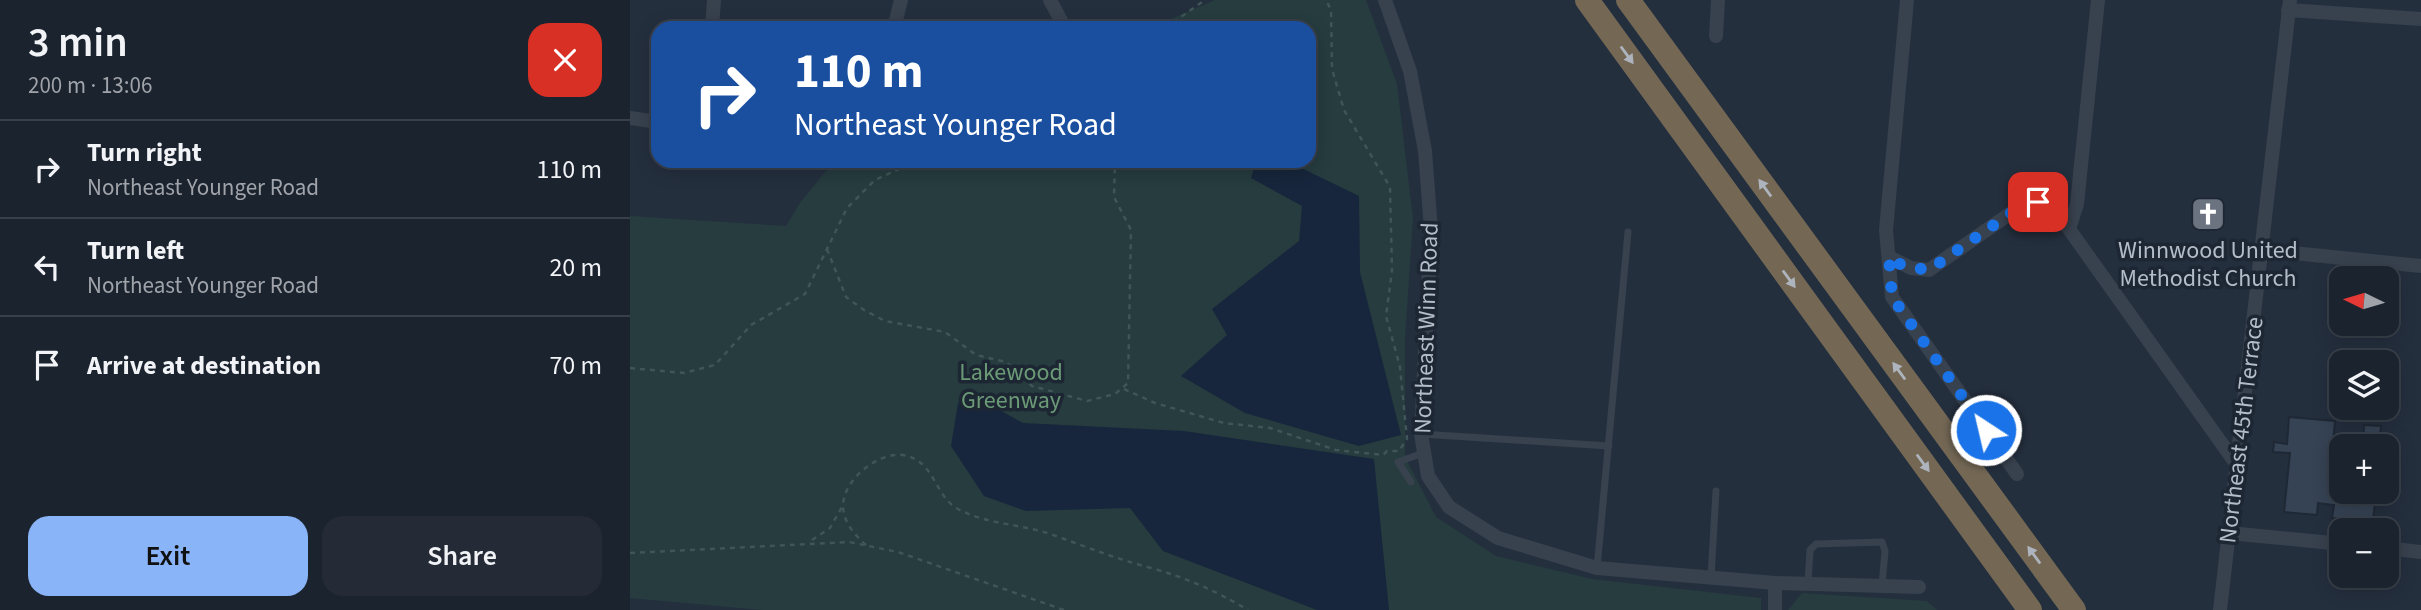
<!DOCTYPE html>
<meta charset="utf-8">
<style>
:root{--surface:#1b232e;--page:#242b36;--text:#f1f3f6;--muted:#a0a4aa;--line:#39404a;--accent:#8ab4f8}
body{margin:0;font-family:"Source Sans 3",sans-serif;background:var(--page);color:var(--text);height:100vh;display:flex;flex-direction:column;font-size:26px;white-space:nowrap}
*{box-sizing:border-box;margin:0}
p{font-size:23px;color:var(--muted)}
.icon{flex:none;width:38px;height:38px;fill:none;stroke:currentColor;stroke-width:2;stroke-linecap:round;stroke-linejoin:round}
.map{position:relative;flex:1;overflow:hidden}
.drawer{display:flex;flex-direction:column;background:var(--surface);width:630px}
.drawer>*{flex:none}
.banner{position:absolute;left:21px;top:21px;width:665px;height:147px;border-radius:21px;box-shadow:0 4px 18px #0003,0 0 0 2px var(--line);background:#1a4fa0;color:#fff;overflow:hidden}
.needle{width:46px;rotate:275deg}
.buttons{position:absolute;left:1699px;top:266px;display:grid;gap:14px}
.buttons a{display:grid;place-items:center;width:70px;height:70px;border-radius:14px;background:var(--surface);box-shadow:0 4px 18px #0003,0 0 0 2px var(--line);font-size:35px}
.pin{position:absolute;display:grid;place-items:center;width:60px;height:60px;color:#fff;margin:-30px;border-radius:14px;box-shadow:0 4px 10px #0006}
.me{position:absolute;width:77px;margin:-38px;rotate:325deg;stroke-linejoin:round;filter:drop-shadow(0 0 5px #0008)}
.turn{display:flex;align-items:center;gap:24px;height:147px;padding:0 28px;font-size:32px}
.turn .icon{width:91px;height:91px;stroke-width:2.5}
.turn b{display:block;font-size:49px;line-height:60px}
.round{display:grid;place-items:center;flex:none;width:74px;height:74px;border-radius:21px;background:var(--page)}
.head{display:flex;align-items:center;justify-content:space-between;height:119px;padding:0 28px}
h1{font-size:42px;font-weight:600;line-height:52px}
.primary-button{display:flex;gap:14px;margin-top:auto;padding:14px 28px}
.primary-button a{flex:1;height:80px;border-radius:21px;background:var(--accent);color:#111;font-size:28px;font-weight:600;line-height:80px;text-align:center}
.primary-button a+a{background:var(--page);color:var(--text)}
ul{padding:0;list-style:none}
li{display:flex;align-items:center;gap:21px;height:98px;padding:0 28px;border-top:2px solid var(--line)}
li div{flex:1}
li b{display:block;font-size:26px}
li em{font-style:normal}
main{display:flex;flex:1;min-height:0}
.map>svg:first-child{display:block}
.green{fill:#263c3f}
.water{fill:#17263c}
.building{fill:#364354;stroke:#1f2835;stroke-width:2}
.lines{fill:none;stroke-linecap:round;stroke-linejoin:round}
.path{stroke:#3f5557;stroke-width:2.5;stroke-dasharray:5 5;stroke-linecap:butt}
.service{stroke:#38414e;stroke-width:7}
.minor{stroke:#38414e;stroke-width:14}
.motorway{stroke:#746855;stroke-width:24}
.oneway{fill:#aeb4bd}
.route{stroke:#1a73e8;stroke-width:12;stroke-dasharray:0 21.6}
.labels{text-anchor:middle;stroke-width:7;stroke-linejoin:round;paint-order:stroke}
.poi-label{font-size:24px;fill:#b4bcc9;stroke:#1d2633}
.street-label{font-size:24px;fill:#b4bcc9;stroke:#1d2633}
.park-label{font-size:24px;fill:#6b9a76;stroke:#1d2633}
</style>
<main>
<section class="drawer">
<div class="head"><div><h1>3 min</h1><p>200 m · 13:06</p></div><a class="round" style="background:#d93025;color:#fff"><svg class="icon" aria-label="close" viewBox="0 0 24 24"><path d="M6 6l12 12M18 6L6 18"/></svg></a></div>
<ul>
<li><svg class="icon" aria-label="right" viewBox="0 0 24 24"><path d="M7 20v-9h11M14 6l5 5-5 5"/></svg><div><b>Turn right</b><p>Northeast Younger Road</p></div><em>110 m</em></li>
<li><svg class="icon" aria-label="left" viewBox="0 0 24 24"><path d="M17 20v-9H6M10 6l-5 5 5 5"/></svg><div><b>Turn left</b><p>Northeast Younger Road</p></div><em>20 m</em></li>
<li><svg class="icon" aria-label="arrive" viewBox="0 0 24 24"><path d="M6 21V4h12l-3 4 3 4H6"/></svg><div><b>Arrive at destination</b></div><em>70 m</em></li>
</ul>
<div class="primary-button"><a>Exit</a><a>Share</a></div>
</section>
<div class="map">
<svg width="1791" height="610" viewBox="0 0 1791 610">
<rect width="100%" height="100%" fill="#242f3e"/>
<!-- green -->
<g class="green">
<polygon points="585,0 736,0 767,84 783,218 775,339 775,457 806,517 866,556 962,579 1131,598 1131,610 132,610 0,598 0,216 156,226 170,203 204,161 679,161 679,28 520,28"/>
<polygon points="1172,593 1297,601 1307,610 1158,610"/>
</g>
<!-- water -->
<g class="water">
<polygon points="626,161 657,161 729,196 730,272 771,435 729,446 615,413 551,376 597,335 582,309 669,241 672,206 621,178"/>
<polygon points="353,401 393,423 554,431 744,459 759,610 687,610 533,551 500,508 396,511 354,496 321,446 328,403"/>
</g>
<!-- building -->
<g class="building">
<polygon points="1659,417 1705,421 1702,454 1712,455 1712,492 1746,492 1743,521 1702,518 1704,505 1688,503 1687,515 1654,512 1660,453 1643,452 1644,442 1657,444"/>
<polygon points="1734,425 1751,426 1749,446 1733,446"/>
</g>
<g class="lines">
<!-- path -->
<g class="path">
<polyline points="535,28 575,0"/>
<polyline points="197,249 216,297 234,310 255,321 315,332 346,355 376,362 402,386 457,401 485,394 498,383 501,230 484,197 485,161"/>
<polyline points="0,368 54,373 85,365 121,325 175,294 217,208 245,180 286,161"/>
<polyline points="494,389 525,403 594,423 640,428 706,450 753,455 757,451 769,451 777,439 770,367 756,316 762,271 760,187 714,110 702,69 701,10 696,0"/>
<polyline points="182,540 200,528 212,507"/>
<path d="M236,545C224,534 213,522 213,505C214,479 248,452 273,455C305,460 304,496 328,509C357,525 395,524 426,536C459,548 487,559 521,568C557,578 586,591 618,610"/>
<polyline points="0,553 219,542 268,552 434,610"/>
</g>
<!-- service -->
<g class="service">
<polyline points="791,434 979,446"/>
<polyline points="781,482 768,462 793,453"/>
<polyline points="967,568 998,232"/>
<polyline points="1081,577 1086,491"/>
<polyline points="1178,583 1180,550 1186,544 1252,542 1255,551 1252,585"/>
</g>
<!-- minor -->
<g class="minor">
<polyline points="420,0 435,28"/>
<polyline points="755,0 780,71 795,151 801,230 791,434 798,476 819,507 868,538 967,568 1145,583 1289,587"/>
<polyline points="1277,0 1256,230 1262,297 1387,474"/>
<polyline points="1658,10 1791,19"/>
<polyline points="82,28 84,0"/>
<polyline points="264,28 271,0"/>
<polyline points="1086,36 1088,0"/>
<polyline points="0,118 28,122"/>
<polyline points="1439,229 1447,204 1468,0"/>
<polyline points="1633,250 1791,266"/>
<polyline points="1259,257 1281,268 1299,270 1391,206 1417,203 1439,229 1607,465"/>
<polyline points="1599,533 1712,544"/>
<polyline points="1757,548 1791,552"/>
<polyline points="1145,610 1145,583"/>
<polyline points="1590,610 1660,0"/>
</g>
<!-- motorway -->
<g class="motorway">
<polyline points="957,0 1400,610"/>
<polyline points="998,0 1444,610"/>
</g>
</g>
<!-- one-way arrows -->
<defs><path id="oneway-solid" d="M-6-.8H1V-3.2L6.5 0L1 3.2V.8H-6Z" transform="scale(1.75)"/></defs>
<g class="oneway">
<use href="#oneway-solid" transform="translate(997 55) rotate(54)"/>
<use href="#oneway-solid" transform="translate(1135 188) rotate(-126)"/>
<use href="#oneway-solid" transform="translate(1159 279) rotate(54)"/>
<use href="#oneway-solid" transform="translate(1269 371) rotate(-126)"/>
<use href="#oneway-solid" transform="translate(1293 463) rotate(54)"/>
<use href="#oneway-solid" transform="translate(1404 555) rotate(-126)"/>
</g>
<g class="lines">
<!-- route -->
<polyline class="route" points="1356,430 1262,297 1259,257 1273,266 1299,270 1391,206 1408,202"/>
</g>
<!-- icons -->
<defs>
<g id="church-square" transform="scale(1.75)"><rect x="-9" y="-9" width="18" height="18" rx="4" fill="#6b7280" stroke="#1d2633"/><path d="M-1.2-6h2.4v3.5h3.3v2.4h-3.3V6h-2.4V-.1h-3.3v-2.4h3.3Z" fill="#fff"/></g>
</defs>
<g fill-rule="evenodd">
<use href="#church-square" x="1578" y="214"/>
</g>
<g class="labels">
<!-- poi labels -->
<g class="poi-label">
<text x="1578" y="258">Winnwood United<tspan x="1578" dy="28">Methodist Church</tspan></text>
</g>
<!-- street labels -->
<g class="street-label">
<text transform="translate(796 328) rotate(-88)" y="8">Northeast Winn Road</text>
<text transform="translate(1611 430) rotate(-83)" y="8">Northeast 45th Terrace</text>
</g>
<!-- park labels -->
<g class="park-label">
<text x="381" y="380">Lakewood<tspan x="381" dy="28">Greenway</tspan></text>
</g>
</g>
</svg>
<div class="buttons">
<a><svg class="needle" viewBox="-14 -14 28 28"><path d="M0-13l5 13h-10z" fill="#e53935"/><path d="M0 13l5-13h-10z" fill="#a0a4aa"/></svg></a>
<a><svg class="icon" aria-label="layers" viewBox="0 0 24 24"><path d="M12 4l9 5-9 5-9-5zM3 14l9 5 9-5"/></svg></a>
<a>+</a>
<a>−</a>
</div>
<div class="pin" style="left:1408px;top:202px;background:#d93025"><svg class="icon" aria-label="arrive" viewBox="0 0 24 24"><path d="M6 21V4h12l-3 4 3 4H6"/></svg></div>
<svg class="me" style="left:1356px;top:430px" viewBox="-20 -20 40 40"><circle r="17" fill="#1a73e8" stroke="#fff" stroke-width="3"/><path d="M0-11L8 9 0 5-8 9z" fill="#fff"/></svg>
<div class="banner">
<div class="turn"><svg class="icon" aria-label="right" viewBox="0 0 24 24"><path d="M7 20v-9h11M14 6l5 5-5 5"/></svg><div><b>110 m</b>Northeast Younger Road</div></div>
</div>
</div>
</main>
